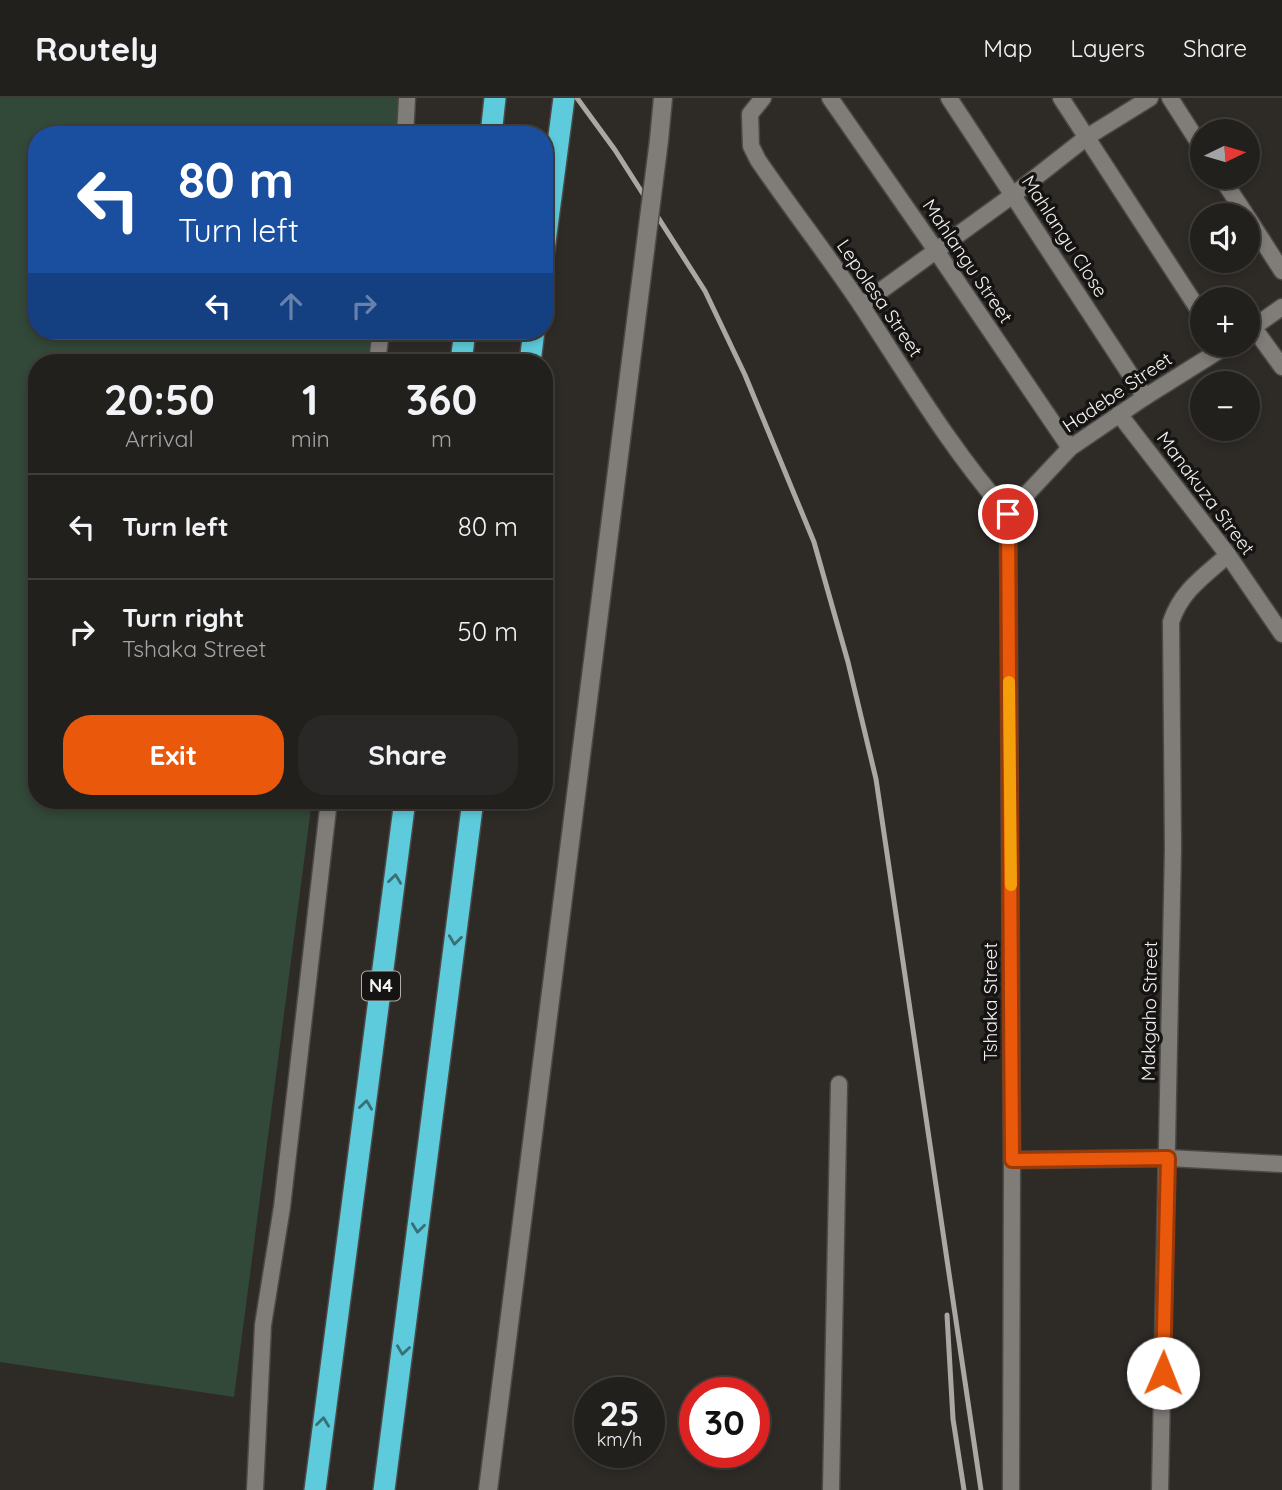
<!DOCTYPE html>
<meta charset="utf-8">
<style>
:root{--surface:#22201d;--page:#2a2826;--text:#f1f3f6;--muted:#a2a3a4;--line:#3f3e3b;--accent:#ea580c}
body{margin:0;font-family:Quicksand,sans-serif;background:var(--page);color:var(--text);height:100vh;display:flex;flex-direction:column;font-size:26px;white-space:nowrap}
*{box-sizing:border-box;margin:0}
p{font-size:23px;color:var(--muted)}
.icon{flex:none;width:38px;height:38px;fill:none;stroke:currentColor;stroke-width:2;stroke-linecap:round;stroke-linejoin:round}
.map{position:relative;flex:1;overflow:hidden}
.sheet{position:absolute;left:28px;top:256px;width:525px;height:455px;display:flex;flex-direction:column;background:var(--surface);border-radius:28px;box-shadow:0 4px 10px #0003,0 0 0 2px var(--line)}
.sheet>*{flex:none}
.banner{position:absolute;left:28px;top:28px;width:525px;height:214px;border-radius:28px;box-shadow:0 4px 10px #0003,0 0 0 2px var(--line);background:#1a4fa0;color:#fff;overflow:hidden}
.needle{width:46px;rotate:85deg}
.buttons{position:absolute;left:1190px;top:21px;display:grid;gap:14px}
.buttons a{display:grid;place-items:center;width:70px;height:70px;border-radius:50%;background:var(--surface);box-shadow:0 4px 10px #0003,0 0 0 2px var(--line);font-size:35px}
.speed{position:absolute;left:574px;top:1279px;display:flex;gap:14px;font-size:35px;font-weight:700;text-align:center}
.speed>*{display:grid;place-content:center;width:91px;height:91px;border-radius:50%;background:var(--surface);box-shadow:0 4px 10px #0003,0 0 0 2px var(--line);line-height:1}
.speed small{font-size:18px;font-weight:400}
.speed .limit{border:10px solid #d22;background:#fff;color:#111}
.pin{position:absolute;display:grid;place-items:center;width:60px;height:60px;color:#fff;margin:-30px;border:4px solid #fff;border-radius:50%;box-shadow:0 2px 7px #0007}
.me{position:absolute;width:77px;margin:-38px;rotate:1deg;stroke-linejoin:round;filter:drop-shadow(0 0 5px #0008)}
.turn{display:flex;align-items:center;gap:24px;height:147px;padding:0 35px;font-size:32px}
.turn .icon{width:91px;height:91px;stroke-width:2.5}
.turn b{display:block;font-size:49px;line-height:60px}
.lanes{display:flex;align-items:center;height:66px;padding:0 35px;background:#0003;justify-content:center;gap:35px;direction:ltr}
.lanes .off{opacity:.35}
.eta{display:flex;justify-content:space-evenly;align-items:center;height:119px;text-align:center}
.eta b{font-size:42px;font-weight:800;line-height:49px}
.action{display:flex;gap:14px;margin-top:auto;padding:14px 35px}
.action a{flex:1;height:80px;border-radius:28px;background:var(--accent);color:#fff;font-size:28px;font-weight:800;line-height:80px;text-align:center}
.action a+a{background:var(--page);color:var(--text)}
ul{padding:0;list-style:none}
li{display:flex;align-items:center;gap:21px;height:105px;padding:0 35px;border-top:2px solid var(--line)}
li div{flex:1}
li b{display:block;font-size:26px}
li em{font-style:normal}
header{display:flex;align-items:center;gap:42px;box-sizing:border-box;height:98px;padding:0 35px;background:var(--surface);border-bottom:2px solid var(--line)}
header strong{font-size:33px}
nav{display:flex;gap:38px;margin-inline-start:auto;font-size:24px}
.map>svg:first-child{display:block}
.green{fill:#324838}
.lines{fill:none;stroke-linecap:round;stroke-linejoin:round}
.street-casing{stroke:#4b4946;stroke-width:19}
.secondary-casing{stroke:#4b4946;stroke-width:21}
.highway-casing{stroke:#4b4946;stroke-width:24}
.street{stroke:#807c78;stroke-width:16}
.secondary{stroke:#807c78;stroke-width:18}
.highway{stroke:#5dcbdb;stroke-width:21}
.rail{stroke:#aaa7a4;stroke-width:5}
.secondary-bridge-casing{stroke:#4b4946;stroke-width:21;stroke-linecap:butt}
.secondary-bridge{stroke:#807c78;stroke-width:18}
.oneway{stroke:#397076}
.route-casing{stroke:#983908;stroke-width:18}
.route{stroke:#ea580c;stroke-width:12}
.slow{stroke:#f59e0b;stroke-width:12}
.labels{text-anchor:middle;stroke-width:7;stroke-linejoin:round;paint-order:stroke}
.shield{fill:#151412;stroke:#b1afad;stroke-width:2}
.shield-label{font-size:18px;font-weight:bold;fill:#f4f2f0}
.street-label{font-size:19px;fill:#f4f2f0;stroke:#151412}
</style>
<header>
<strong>Routely</strong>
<nav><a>Map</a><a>Layers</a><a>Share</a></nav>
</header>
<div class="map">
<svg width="1282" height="1392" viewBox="0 0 1282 1392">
<rect width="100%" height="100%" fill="#2e2b27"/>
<!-- green -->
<polygon class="green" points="0,0 398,0 402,10 398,37 37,37 37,233 373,233 369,264 37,264 37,702 312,702 234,1299 0,1264"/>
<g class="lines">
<!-- street casing -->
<g class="street-casing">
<g id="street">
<path d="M763,0L750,16L751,48L758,62C792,112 830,160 863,210C909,280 952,353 1008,416"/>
<polyline points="830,0 935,151 1070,350"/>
<polyline points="949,0 1145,299"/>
<polyline points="1061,0 1202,217"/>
<polyline points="1170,0 1202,50"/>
<polyline points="405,37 407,0"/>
<polyline points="1221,79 1246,117"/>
<polyline points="1248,120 1282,173"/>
<polyline points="861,207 1013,97 1087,39 1150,0"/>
<polyline points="1253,229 1282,269"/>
<polyline points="1248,233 1282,209"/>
<polyline points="377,264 381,233"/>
<polyline points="1119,316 1228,457 1282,536"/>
<polyline points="1008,416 1012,1062 1011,1392"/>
<polyline points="1008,416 1070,350 1145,299 1228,247"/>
<polyline points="1012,1062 1168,1060 1282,1066"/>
<polyline points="255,1392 263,1227 282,1109 329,702"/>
<polyline points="831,1392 839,986"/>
<path d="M1160,1392L1173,750L1171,524C1181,493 1204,478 1228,457"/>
</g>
</g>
<!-- secondary casing -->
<g class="secondary-casing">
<g id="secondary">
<polyline points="659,42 663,0"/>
<polyline points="488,1392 645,152"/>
</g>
</g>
<!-- highway casing -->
<g class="highway-casing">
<g id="highway">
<polyline points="491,37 495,0"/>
<polyline points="544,152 564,0"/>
<polyline points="461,264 465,233"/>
<polyline points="530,264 534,233"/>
<polyline points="315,1392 405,702"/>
<polyline points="384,1392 473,702"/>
</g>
</g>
<!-- street -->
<use href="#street" class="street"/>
<!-- secondary -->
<use href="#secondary" class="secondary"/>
<!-- highway -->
<use href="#highway" class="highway"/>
<!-- rail -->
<g class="rail">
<polyline points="577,0 615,52 705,193 745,277 814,444 848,564 876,681 981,1392"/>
<polyline points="947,1217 953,1321 964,1392"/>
</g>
<!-- secondary-bridge casing -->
<g class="secondary-bridge-casing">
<polyline id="secondary-bridge" points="645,152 659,42"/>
</g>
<!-- secondary-bridge -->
<use href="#secondary-bridge" class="secondary-bridge"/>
</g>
<!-- one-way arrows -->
<defs><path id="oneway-chevron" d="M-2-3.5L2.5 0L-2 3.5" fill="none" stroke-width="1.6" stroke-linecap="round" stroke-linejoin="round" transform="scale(1.75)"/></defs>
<g class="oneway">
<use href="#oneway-chevron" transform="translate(395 781) rotate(-83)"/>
<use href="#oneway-chevron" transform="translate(455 842) rotate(97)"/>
<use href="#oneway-chevron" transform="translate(366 1007) rotate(-82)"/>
<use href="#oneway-chevron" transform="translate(418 1130) rotate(97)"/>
<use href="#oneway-chevron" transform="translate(403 1252) rotate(98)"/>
<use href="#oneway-chevron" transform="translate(323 1324) rotate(-83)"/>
</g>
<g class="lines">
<!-- route casing -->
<g class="route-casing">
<polyline id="route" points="1008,416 1012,1062 1168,1060 1163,1275"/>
</g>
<!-- route -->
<use href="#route" class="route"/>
<!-- slow -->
<polyline class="slow" points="1009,584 1011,787"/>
</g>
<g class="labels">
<!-- shield labels -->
<rect class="shield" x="362" y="873.5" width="38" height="29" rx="5"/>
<g class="shield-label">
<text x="381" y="894">N4</text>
</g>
<!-- street labels -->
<g class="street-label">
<text transform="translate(1065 138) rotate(57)" y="7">Mahlangu Close</text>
<text transform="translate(968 163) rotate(56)" y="7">Mahlangu Street</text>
<text transform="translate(880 200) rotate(56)" y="7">Lepolesa Street</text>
<text transform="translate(1117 294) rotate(-34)" y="7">Hadebe Street</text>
<text transform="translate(1206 395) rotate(53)" y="7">Manakuza Street</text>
<text transform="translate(990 904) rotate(-90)" y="7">Tshaka Street</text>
<text transform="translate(1149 913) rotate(-89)" y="7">Makgaho Street</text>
</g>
</g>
</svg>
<div class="buttons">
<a><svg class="needle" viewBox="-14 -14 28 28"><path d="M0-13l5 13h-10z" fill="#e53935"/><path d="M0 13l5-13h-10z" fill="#a2a3a4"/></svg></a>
<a><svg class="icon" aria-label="sound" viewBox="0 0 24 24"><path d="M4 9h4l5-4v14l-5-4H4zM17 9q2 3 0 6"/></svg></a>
<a>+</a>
<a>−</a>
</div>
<div class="speed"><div>25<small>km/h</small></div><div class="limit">30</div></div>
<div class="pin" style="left:1008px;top:416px;background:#d93025"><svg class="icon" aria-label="arrive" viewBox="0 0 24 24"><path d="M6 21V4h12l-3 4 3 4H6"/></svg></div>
<svg class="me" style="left:1163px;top:1275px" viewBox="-20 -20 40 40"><circle r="19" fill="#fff"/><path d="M0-13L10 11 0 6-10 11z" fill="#ea580c"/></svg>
<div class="banner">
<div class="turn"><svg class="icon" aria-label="left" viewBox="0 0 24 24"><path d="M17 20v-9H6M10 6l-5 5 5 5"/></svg><div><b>80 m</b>Turn left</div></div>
<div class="lanes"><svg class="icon" aria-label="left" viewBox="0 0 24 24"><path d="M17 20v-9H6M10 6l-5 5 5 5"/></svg><svg class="icon off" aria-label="ahead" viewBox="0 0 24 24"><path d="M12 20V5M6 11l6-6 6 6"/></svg><svg class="icon off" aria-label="right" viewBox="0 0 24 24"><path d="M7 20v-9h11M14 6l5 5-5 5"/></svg></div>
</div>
<section class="sheet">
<div class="eta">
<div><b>20:50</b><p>Arrival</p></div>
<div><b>1</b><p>min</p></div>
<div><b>360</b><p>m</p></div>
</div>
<ul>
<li><svg class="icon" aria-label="left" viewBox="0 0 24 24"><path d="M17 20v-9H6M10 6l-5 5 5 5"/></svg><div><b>Turn left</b></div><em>80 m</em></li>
<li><svg class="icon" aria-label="right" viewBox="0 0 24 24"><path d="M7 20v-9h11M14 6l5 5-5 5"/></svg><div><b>Turn right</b><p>Tshaka Street</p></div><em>50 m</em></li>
</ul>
<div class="action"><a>Exit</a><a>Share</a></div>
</section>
</div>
